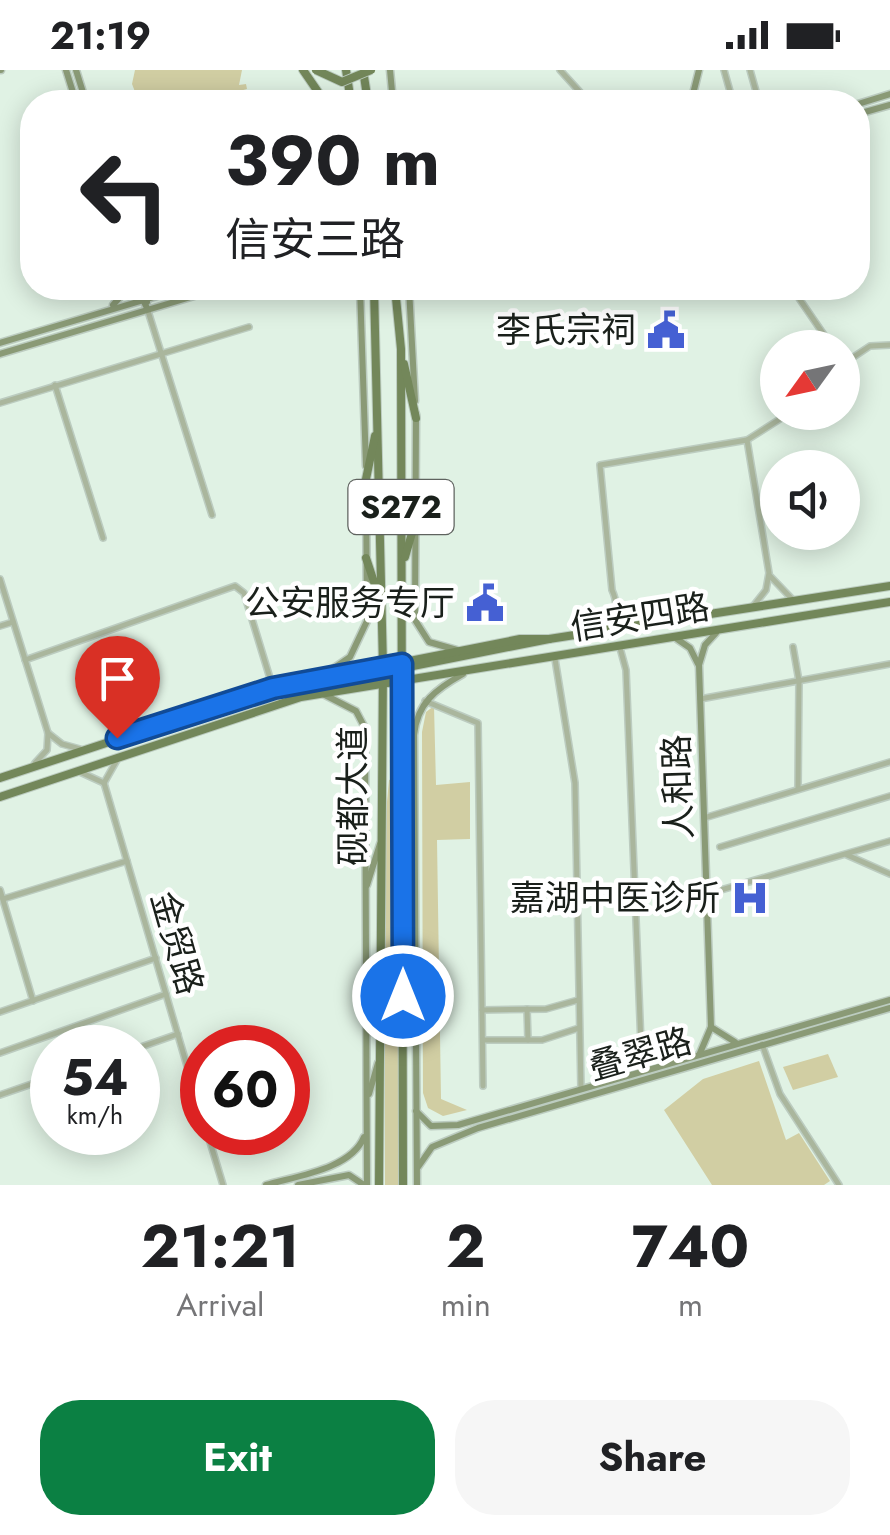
<!DOCTYPE html>
<meta charset="utf-8">
<style>
:root{--surface:#fff;--page:#f6f6f6;--text:#202124;--muted:#757577;--accent:#0b8043}
body{margin:0;font-family:Jost,"Noto Sans SC",sans-serif;background:var(--page);color:var(--text);height:100vh;display:flex;flex-direction:column;font-size:38px;white-space:nowrap}
*{box-sizing:border-box;margin:0}
p{font-size:32px;color:var(--muted)}
.icon{flex:none;width:55px;height:55px;fill:none;stroke:currentColor;stroke-width:2;stroke-linecap:round;stroke-linejoin:round}
.map{position:relative;height:1115px;overflow:hidden}
.sheet{display:flex;flex-direction:column;background:var(--surface);flex:1}
.sheet>*{flex:none}
.hud{position:absolute;left:20px;top:20px;width:850px;height:210px;border-radius:40px;box-shadow:0 5px 25px #0003;background:#fff;color:var(--text);overflow:hidden}
.needle{width:65px;rotate:237deg}
.tools{position:absolute;left:760px;top:260px;display:grid;gap:20px}
.tools a{display:grid;place-items:center;width:100px;height:100px;border-radius:50%;background:var(--surface);box-shadow:0 5px 25px #0003;font-size:50px}
.speed{position:absolute;left:30px;top:955px;display:flex;gap:20px;font-size:50px;font-weight:700;text-align:center}
.speed>*{display:grid;place-content:center;width:130px;height:130px;border-radius:50%;background:var(--surface);box-shadow:0 5px 25px #0003;line-height:1}
.speed small{font-size:25px;font-weight:400}
.speed .limit{border:15px solid #d22;background:#fff;color:#111}
.pin{position:absolute;display:grid;place-items:center;width:85px;height:85px;color:#fff;margin:-102px -42px;border-radius:50% 50% 50% 0;rotate:-45deg;box-shadow:0 0 10px #0007}
.pin .icon{rotate:45deg}
.me{position:absolute;width:110px;margin:-55px;rotate:0deg;stroke-linejoin:round;filter:drop-shadow(0 0 8px #0008)}
.turn{display:flex;align-items:center;gap:35px;height:210px;padding:0 40px;font-size:45px}
.turn .icon{width:130px;height:130px;stroke-width:2.5}
.turn b{display:block;font-size:70px;line-height:85px}
.eta{display:flex;justify-content:space-evenly;align-items:center;height:170px;text-align:center}
.eta b{font-size:60px;font-weight:700;line-height:70px}
.button{display:flex;gap:20px;margin-top:auto;padding:20px 40px}
.button a{flex:1;height:115px;border-radius:40px;background:var(--accent);color:#fff;font-size:40px;font-weight:700;line-height:115px;text-align:center}
.button a+a{background:var(--page);color:var(--text)}
.status{display:flex;justify-content:space-between;align-items:center;height:70px;padding:0 50px;background:var(--surface);direction:ltr}
.status svg{height:28px;fill:currentColor}
.map>svg:first-child{display:block}
.green{fill:#d1cea3}
.lines{fill:none;stroke-linecap:round;stroke-linejoin:round}
.street-casing{stroke:#bcccc0;stroke-width:8}
.secondary-casing{stroke:#bcccc0;stroke-width:9}
.primary-casing{stroke:#bcccc0;stroke-width:10}
.street{stroke:#aab69d;stroke-width:5}
.secondary{stroke:#8a9a76;stroke-width:6}
.primary{stroke:#73875a;stroke-width:8}
.primary-bridge-casing{stroke:#bcccc0;stroke-width:10;stroke-linecap:butt}
.primary-bridge{stroke:#73875a;stroke-width:8}
.route-casing{stroke:#114b97;stroke-width:25}
.route{stroke:#1a73e8;stroke-width:18}
.labels{text-anchor:middle;stroke-width:9;stroke-linejoin:round;paint-order:stroke}
.shield{fill:#fff;stroke:#5f635f;stroke-width:2.5}
.shield-label{font-size:32px;font-weight:bold;fill:#1a201b}
.poi-label{font-size:35px;fill:#1a201b;stroke:#fff;text-anchor:end}
.street-label{font-size:35px;fill:#1a201b;stroke:#fff}
</style>
<div class="status"><b>21:19</b><svg viewBox="0 0 49 12"><path d="M0 12V9h3v3zM5 12V6h3v6zM10 12V3h3v9zM15 12V0h3v12zM26 1h20v11H26zM47 4h2v5h-2z"/></svg></div>
<div class="map">
<svg width="890" height="1115" viewBox="0 0 890 1115">
<rect width="100%" height="100%" fill="#e0f2e4"/>
<!-- green -->
<g class="green">
<polygon points="135,0 242,0 239,15 246,14 247,19 199,32 139,32 132,14"/>
<polygon points="434,636 436,715 470,712 470,769 437,770 441,1029 467,1040 443,1046 428,1038 423,1023 422,662 426,642"/>
<polygon points="393,709 398,752 399,1115 385,1115 385,754 389,710"/>
<polygon points="828,984 838,1007 793,1020 783,997"/>
<polygon points="759,991 786,1070 799,1063 830,1111 824,1115 712,1115 664,1040 703,1009"/>
</g>
<g class="lines">
<!-- street casing -->
<g class="street-casing">
<g id="street">
<polyline points="560,0 589,32"/>
<polyline points="724,0 733,32"/>
<polyline points="750,0 759,32"/>
<polyline points="792,218 833,278"/>
<polyline points="147,238 212,445"/>
<polyline points="843,294 870,276 890,275"/>
<polyline points="55,315 103,468"/>
<polyline points="0,333 249,257"/>
<polyline points="747,370 769,503 766,520 754,535"/>
<polyline points="770,506 793,530"/>
<polyline points="0,509 48,663 47,680 35,693"/>
<polyline points="617,532 654,551"/>
<polyline points="0,556 13,552"/>
<path d="M602,559C615,546 620,538 612,520L600,395L747,370L791,342"/>
<polyline points="793,577 799,611 798,719"/>
<polyline points="620,578 626,600 642,1000"/>
<polyline points="555,589 575,713 581,1019"/>
<polyline points="25,590 235,516 244,523 273,618"/>
<polyline points="700,629 890,594"/>
<polyline points="425,631 478,653 483,1016"/>
<polyline points="48,663 62,674 80,679"/>
<polyline points="80,702 104,713"/>
<polyline points="104,713 202,1047"/>
<polyline points="104,713 117,690"/>
<polyline points="704,748 890,692"/>
<polyline points="720,777 890,726"/>
<polyline points="847,785 890,804"/>
<polyline points="0,820 33,931"/>
<polyline points="707,824 890,771"/>
<polyline points="3,829 127,791"/>
<polyline points="527,939 528,970"/>
<polyline points="482,940 546,939 578,930"/>
<polyline points="0,942 156,888"/>
<polyline points="483,970 542,970 579,958"/>
<polyline points="762,974 780,1024 839,1115"/>
<polyline points="138,978 178,964"/>
<polyline points="0,983 166,924"/>
<polyline points="0,1025 52,1007"/>
<polyline points="207,1062 223,1115"/>
</g>
</g>
<!-- secondary casing -->
<g class="secondary-casing">
<g id="secondary">
<polyline points="0,0 1,0"/>
<polyline points="66,0 76,32"/>
<polyline points="76,0 86,32"/>
<polyline points="390,0 393,32"/>
<polyline points="691,32 699,0"/>
<polyline points="858,34 890,24"/>
<polyline points="858,44 890,35"/>
<polyline points="137,218 147,238"/>
<polyline points="144,218 147,232"/>
<polyline points="360,218 366,396"/>
<polyline points="409,218 415,331"/>
<polyline points="113,235 128,218"/>
<polyline points="0,273 184,218"/>
<polyline points="0,284 221,218"/>
<polyline points="416,344 415,550 429,572 457,580"/>
<polyline points="677,569 690,578 698,594"/>
<polyline points="321,607 350,587 367,551 366,409"/>
<polyline points="323,624 356,641 365,658 367,1115"/>
<polyline points="404,731 410,699"/>
<polyline points="404,782 412,814"/>
<polyline points="367,815 380,774"/>
<polyline points="711,957 735,972"/>
<polyline points="700,983 711,957 699,595 705,575 716,563"/>
<polyline points="369,1024 378,993"/>
<polyline points="416,1041 431,1056 458,1055 890,930"/>
<polyline points="418,1097 432,1077 478,1058 890,938"/>
<path d="M266,1115C297,1106 351,1099 364,1067"/>
<polyline points="298,1115 349,1105 364,1115"/>
<path d="M417,1115L414,665C417,633 436,619 463,604"/>
</g>
</g>
<!-- primary casing -->
<g class="primary-casing">
<g id="primary">
<polyline points="303,0 325,32"/>
<polyline points="346,0 351,32"/>
<polyline points="363,0 368,32"/>
<polyline points="374,218 383,597 379,1115"/>
<polyline points="395,218 401,279 403,1115"/>
<polyline points="404,294 416,348"/>
<polyline points="366,409 375,366"/>
<polyline points="405,487 417,446"/>
<polyline points="366,488 377,521"/>
<polyline points="401,594 413,596 549,569 890,516"/>
<polyline points="0,708 273,618 520,569 549,569"/>
<polyline points="0,727 301,627 890,532"/>
</g>
</g>
<!-- street -->
<use href="#street" class="street"/>
<!-- secondary -->
<use href="#secondary" class="secondary"/>
<!-- primary -->
<use href="#primary" class="primary"/>
<!-- primary-bridge casing -->
<g class="primary-bridge-casing">
<polyline id="primary-bridge" points="316,0 342,12 371,0"/>
</g>
<!-- primary-bridge -->
<use href="#primary-bridge" class="primary-bridge"/>
</g>
<g class="lines">
<!-- route casing -->
<g class="route-casing">
<polyline id="route" points="117,668 273,618 402,594 403,926"/>
</g>
<!-- route -->
<use href="#route" class="route"/>
</g>
<!-- icons -->
<defs>
<g id="civic-bare" transform="scale(3)"><path d="M-.6-6.5H3V-4.5H.6V-3L4-1V1h2V6H-6V1h2V-1L-.6-3ZM-1.2 2.5V6h2.4V2.5Z" fill="#4560d3" stroke="#fff" stroke-width="2.5" paint-order="stroke"/></g>
<g id="hospital-bare" transform="scale(3)"><path d="M-5-5h3v3.5h4V-5h3V5h-3V1.5h-4V5h-3Z" fill="#4560d3" stroke="#fff" stroke-width="2.5" paint-order="stroke"/></g>
</defs>
<g fill-rule="evenodd">
<use href="#civic-bare" x="666" y="260"/>
<use href="#civic-bare" x="485" y="533"/>
<use href="#hospital-bare" x="750" y="828"/>
</g>
<g class="labels">
<!-- shield labels -->
<rect class="shield" x="348.5" y="410" width="105" height="54" rx="8"/>
<g class="shield-label">
<text x="401" y="448">S272</text>
</g>
<!-- poi labels -->
<g class="poi-label">
<text x="636" y="272">李氏宗祠</text>
<text x="455" y="545">公安服务专厅</text>
<text x="720" y="840">嘉湖中医诊所</text>
</g>
<!-- street labels -->
<g class="street-label">
<text transform="translate(640 547) rotate(-9)" y="12">信安四路</text>
<text transform="translate(678 717) rotate(-92)" y="12">人和路</text>
<text transform="translate(353 726) rotate(-90)" y="12">砚都大道</text>
<text transform="translate(177 873) rotate(74)" y="12">金贸路</text>
<text transform="translate(640 984) rotate(-16)" y="12">叠翠路</text>
</g>
</g>
</svg>
<div class="tools">
<a><svg class="needle" viewBox="-14 -14 28 28"><path d="M0-13l5 13h-10z" fill="#e53935"/><path d="M0 13l5-13h-10z" fill="#757577"/></svg></a>
<a><svg class="icon" aria-label="sound" viewBox="0 0 24 24"><path d="M4 9h4l5-4v14l-5-4H4zM17 9q2 3 0 6"/></svg></a>
</div>
<div class="speed"><div>54<small>km/h</small></div><div class="limit">60</div></div>
<div class="pin" style="left:117px;top:668px;background:#d93025"><svg class="icon" aria-label="arrive" viewBox="0 0 24 24"><path d="M6 21V4h12l-3 4 3 4H6"/></svg></div>
<svg class="me" style="left:403px;top:926px" viewBox="-20 -20 40 40"><circle r="17" fill="#1a73e8" stroke="#fff" stroke-width="3"/><path d="M0-11L8 9 0 5-8 9z" fill="#fff"/></svg>
<div class="hud">
<div class="turn"><svg class="icon" aria-label="left" viewBox="0 0 24 24"><path d="M17 20v-9H6M10 6l-5 5 5 5"/></svg><div><b>390 m</b>信安三路</div></div>
</div>
</div>
<section class="sheet">
<div class="eta">
<div><b>21:21</b><p>Arrival</p></div>
<div><b>2</b><p>min</p></div>
<div><b>740</b><p>m</p></div>
</div>
<div class="button"><a>Exit</a><a>Share</a></div>
</section>
